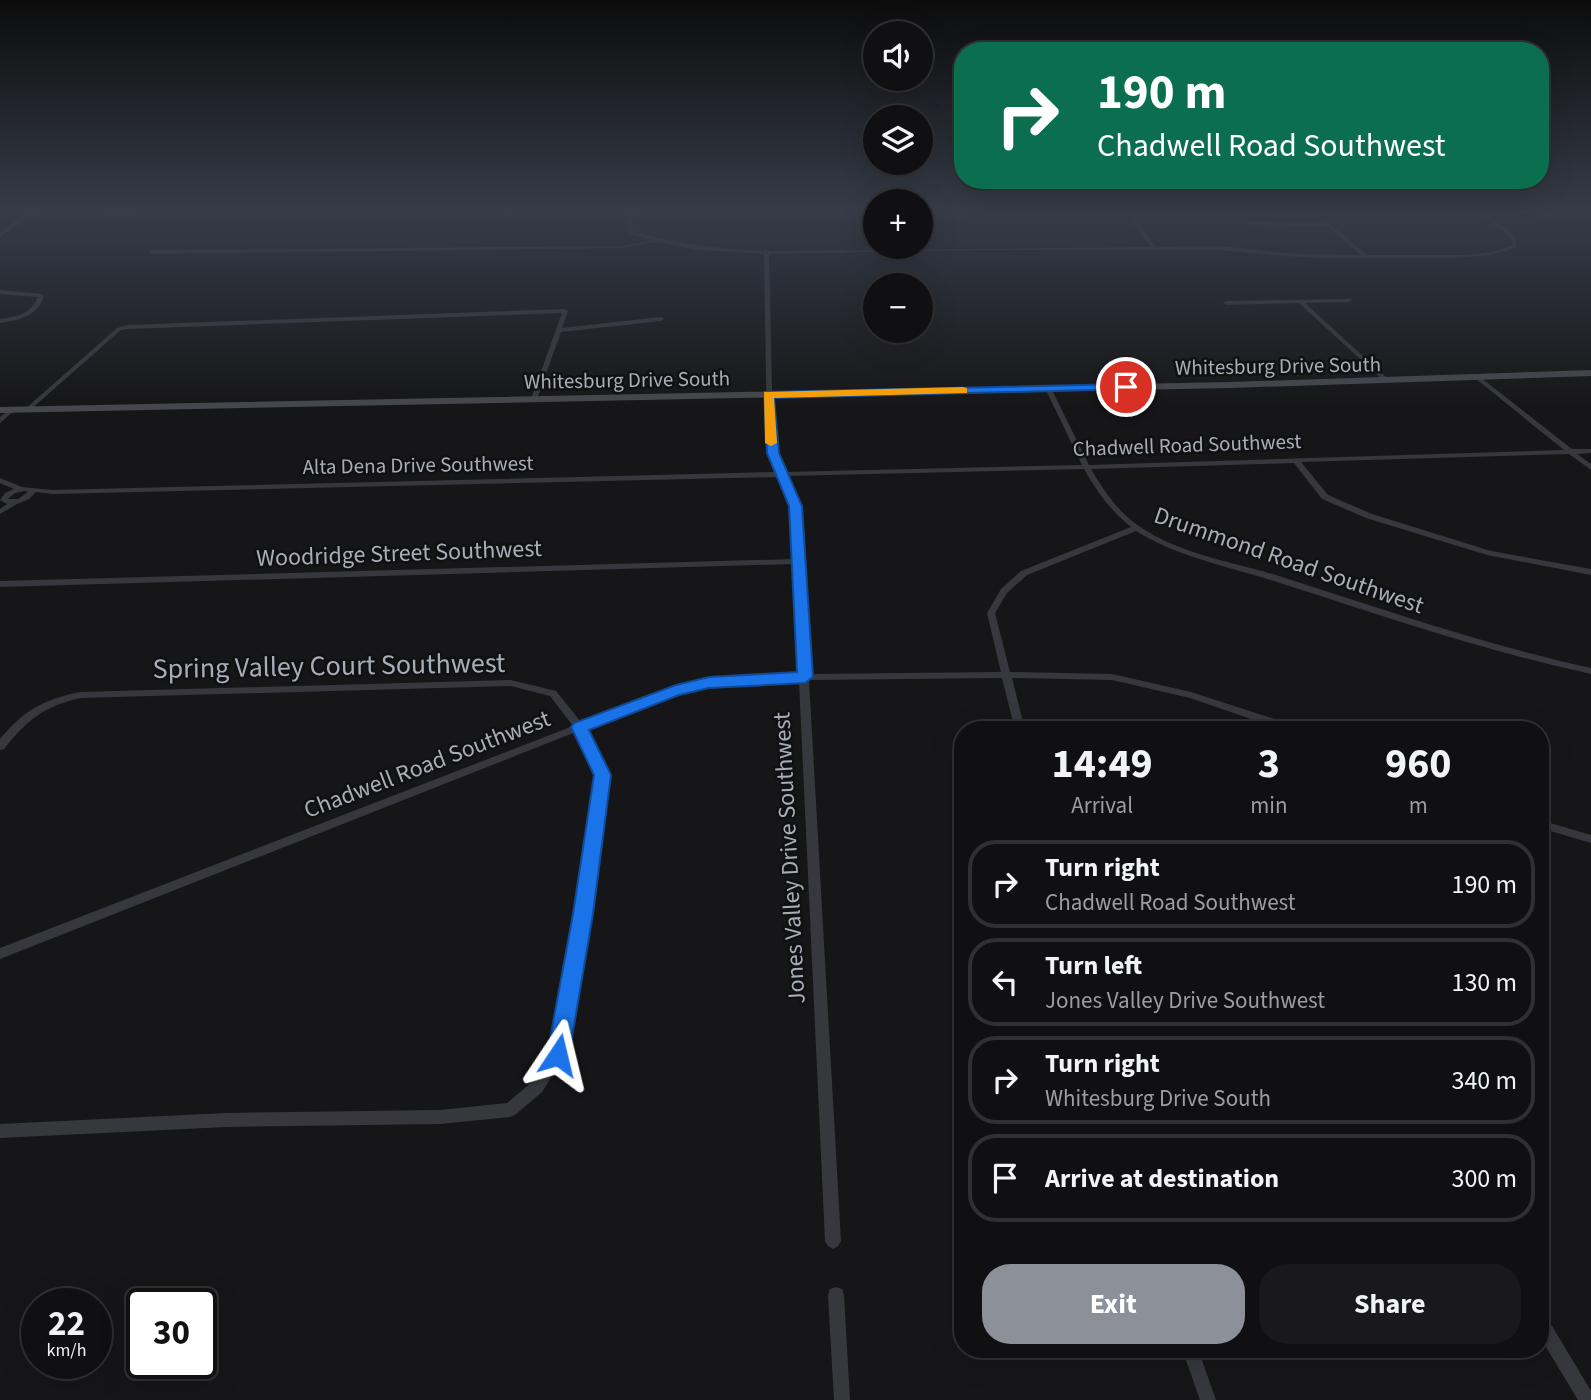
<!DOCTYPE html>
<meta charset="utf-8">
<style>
:root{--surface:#101012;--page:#19191b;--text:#f1f3f6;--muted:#9c9d9f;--line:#303032;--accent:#8c9099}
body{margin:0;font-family:"Source Sans 3",sans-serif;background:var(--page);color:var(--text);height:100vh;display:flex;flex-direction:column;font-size:26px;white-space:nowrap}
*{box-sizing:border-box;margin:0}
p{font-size:23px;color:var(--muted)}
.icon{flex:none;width:38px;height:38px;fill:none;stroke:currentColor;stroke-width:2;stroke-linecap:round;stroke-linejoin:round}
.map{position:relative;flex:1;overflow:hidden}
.details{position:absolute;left:954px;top:721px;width:595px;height:637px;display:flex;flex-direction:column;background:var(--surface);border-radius:28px;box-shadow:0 7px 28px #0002,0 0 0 2px var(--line)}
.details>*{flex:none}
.guide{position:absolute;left:954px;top:42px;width:595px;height:147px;border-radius:28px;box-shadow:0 7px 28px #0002,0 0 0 2px var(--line);background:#0b6e4f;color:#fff;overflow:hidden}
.tools{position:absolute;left:863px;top:21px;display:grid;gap:14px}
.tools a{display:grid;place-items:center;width:70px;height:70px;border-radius:50%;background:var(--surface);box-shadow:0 7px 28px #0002,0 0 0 2px var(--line);font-size:35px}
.speed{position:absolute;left:21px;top:1288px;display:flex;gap:14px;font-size:35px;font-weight:700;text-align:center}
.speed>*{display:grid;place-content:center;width:91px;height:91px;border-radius:50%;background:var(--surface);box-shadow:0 7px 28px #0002,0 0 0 2px var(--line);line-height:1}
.speed small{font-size:18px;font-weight:400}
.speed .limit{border:4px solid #111;border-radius:10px;background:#fff;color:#111}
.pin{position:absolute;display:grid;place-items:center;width:60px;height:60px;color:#fff;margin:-30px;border:4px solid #fff;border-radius:50%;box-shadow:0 2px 7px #0007}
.me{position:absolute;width:77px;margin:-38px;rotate:10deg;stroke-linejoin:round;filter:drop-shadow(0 0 5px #0008)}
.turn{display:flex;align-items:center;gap:24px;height:147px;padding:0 28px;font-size:32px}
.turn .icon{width:91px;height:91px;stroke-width:2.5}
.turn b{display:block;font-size:49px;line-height:60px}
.eta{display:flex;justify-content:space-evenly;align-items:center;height:119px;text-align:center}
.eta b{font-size:42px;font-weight:700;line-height:49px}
.action{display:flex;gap:14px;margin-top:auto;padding:14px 28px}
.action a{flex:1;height:80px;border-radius:28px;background:var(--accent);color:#fff;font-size:28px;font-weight:700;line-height:80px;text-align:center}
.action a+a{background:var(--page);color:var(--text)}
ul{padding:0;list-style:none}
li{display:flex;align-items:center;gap:21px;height:88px;margin:0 14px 10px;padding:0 14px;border:4px solid var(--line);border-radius:28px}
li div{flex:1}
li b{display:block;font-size:26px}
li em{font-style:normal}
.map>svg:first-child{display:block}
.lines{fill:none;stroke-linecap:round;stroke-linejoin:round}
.minor{fill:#37383d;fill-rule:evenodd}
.secondary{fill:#45474d;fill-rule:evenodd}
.route{fill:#1a73e8;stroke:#114b97;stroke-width:2}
.slow{fill:#f59e0b}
.labels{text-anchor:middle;stroke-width:5;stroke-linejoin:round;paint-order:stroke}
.far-street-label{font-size:21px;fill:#a8adb8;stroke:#111113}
.street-label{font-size:24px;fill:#a8adb8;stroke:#111113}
.near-street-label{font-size:28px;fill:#a8adb8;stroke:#111113}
</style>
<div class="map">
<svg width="1591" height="1400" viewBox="0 0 1591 1400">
<rect width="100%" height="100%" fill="#161618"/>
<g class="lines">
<!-- minor -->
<g class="minor">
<polygon points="249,211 108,214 106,213 122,211"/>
<path d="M631,211H635L631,227L634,232C677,244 719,249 764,251L766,248L769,251L1151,247L1125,211H1130L1156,247L1221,246L1295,254L1361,255L1327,226L1247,224L1245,223L1247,222L1324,223L1310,211H1315L1367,255H1467L1491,252L1512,246V240L1507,234L1474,211H1480L1511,232L1516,240V248L1491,255L1455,258H1320L1270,255L1221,250H989L769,254L773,433L777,453L785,472L1082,465L1045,388L1048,386L1051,388L1089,465L1564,450L1475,378L1480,377L1572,449H1591V453L1577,454L1591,464V470L1569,454L1301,462L1328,495L1372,514L1491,551L1591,569V575L1487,555L1366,518L1322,499L1294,463L1091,469C1104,491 1118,512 1139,526C1179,554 1233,562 1279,576C1383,609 1485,645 1591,668V674C1485,651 1383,616 1280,583C1232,567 1179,558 1136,531L1027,575L1007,593L995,613L1010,672L1112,674L1191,692L1299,727L1300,730H1283L1190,698L1112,680L1012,678L1025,730H1015L1002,678L809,680L841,1241L838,1246L833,1249L828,1246L825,1241L799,681L709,686L678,693L585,729L608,775L589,914L565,1055L542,1092L515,1115L510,1117L440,1124L226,1127L0,1138V1124L226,1113L440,1110L507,1103L532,1082L552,1053L577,914L598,775L576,732L0,959V948L573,726L550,696L511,686L81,698C44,706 27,720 4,749L0,750V739C24,710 44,699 81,692L511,680L556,691L581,722L676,687L709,680L799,674L794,564L0,587V581L794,559L791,506L779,477L52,494L36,492L29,499L17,504L0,514V509L7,504L0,500L5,493L14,489L0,483V478L22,487L52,490L777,472L769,453L767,433L764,254L698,250L657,242L623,248L152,254L149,252L152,250L623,246L652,240L630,234L627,227ZM1084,469C1097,492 1111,511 1131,527L1021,571L1001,589L987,613L1001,672L808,674L799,506L786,476ZM25,491L28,492L18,499H8L15,493Z"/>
<path d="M0,290L41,294L44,296C37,317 19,320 0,323V319C16,317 31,314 38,297L0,294Z"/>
<polygon points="1351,299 1352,300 1349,302 1305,303 1389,380 1389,382 1385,382 1299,303 1226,305 1223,303 1226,301"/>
<polygon points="565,309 568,311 562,328 661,317 664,319 661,321 561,332 537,399 534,401 531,399 562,313 128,329 121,330 30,410 25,409 117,328 128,325"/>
<polygon points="10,409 15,410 0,423 0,417"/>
<polygon points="1540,820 1591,835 1591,843 1540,828"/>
<polygon points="836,1287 842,1289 844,1295 850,1400 834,1400 828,1295 830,1289"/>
<polygon points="1540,1314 1546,1316 1591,1391 1591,1400 1578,1400 1540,1337"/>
<polygon points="1182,1349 1198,1349 1216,1400 1200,1400"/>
</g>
<!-- secondary -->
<g class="secondary">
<polygon points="29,211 37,211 0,237 0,232"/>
<polygon points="1591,370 1591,376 1230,388 0,413 0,407 1230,382"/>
</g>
</g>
<!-- sky -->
<linearGradient id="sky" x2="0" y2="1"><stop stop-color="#0c0c0d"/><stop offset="0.52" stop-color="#363c48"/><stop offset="1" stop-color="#363c48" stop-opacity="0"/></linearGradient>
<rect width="1591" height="407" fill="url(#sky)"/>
<!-- route -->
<polygon class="route" points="1126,384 1131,387 1130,389 774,398 779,453 802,506 813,677 805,683 709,688 679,695 589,730 611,775 593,914 569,1055 566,1063 558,1066 550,1063 547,1055 573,914 594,775 571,727 574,723 676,685 709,677 797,672 789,506 767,453 764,392"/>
<!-- slow -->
<polygon class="slow" points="963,387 967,388 967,393 774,398 777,443 771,446 765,443 764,392"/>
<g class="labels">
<!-- far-street labels -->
<g class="far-street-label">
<text transform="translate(1278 366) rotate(-1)" y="7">Whitesburg Drive South</text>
<text transform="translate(627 380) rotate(-1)" y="7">Whitesburg Drive South</text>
<text transform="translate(1187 445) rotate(-2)" y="7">Chadwell Road Southwest</text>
<text transform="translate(418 465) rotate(-1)" y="7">Alta Dena Drive Southwest</text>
</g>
<!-- street labels -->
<g class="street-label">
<text transform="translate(399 553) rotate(-2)" y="8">Woodridge Street Southwest</text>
<text transform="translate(1289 560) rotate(19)" y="8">Drummond Road Southwest</text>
<text transform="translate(427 764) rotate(-21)" y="8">Chadwell Road Southwest</text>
<text transform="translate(789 858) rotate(-93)" y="8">Jones Valley Drive Southwest</text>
</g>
<!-- near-street labels -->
<g class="near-street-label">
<text transform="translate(329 665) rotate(-1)" y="10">Spring Valley Court Southwest</text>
</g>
</g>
</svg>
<div class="tools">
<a><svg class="icon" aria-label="sound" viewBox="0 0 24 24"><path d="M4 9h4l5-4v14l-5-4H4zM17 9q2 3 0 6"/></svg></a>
<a><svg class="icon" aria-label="layers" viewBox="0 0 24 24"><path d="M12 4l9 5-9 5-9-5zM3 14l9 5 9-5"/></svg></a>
<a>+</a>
<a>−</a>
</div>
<div class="speed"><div>22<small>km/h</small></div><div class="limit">30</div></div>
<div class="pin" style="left:1126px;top:387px;background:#d93025"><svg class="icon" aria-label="arrive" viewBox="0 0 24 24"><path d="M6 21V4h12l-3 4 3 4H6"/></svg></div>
<svg class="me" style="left:558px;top:1055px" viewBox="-20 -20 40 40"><path d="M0-17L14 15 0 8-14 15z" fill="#1a73e8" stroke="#fff" stroke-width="4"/></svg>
<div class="guide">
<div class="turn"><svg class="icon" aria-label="right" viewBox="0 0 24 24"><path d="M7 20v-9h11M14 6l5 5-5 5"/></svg><div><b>190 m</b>Chadwell Road Southwest</div></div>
</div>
<section class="details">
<div class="eta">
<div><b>14:49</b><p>Arrival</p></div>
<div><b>3</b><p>min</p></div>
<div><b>960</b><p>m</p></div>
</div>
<ul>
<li><svg class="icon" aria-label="right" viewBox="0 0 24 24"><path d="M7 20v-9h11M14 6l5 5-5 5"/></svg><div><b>Turn right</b><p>Chadwell Road Southwest</p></div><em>190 m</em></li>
<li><svg class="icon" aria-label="left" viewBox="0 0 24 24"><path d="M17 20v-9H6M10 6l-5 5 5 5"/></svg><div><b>Turn left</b><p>Jones Valley Drive Southwest</p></div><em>130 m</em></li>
<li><svg class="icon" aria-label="right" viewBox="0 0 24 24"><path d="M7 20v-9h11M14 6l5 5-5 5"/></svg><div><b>Turn right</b><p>Whitesburg Drive South</p></div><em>340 m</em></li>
<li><svg class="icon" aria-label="arrive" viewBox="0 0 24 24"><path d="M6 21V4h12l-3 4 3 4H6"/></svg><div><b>Arrive at destination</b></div><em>300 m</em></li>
</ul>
<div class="action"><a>Exit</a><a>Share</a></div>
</section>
</div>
